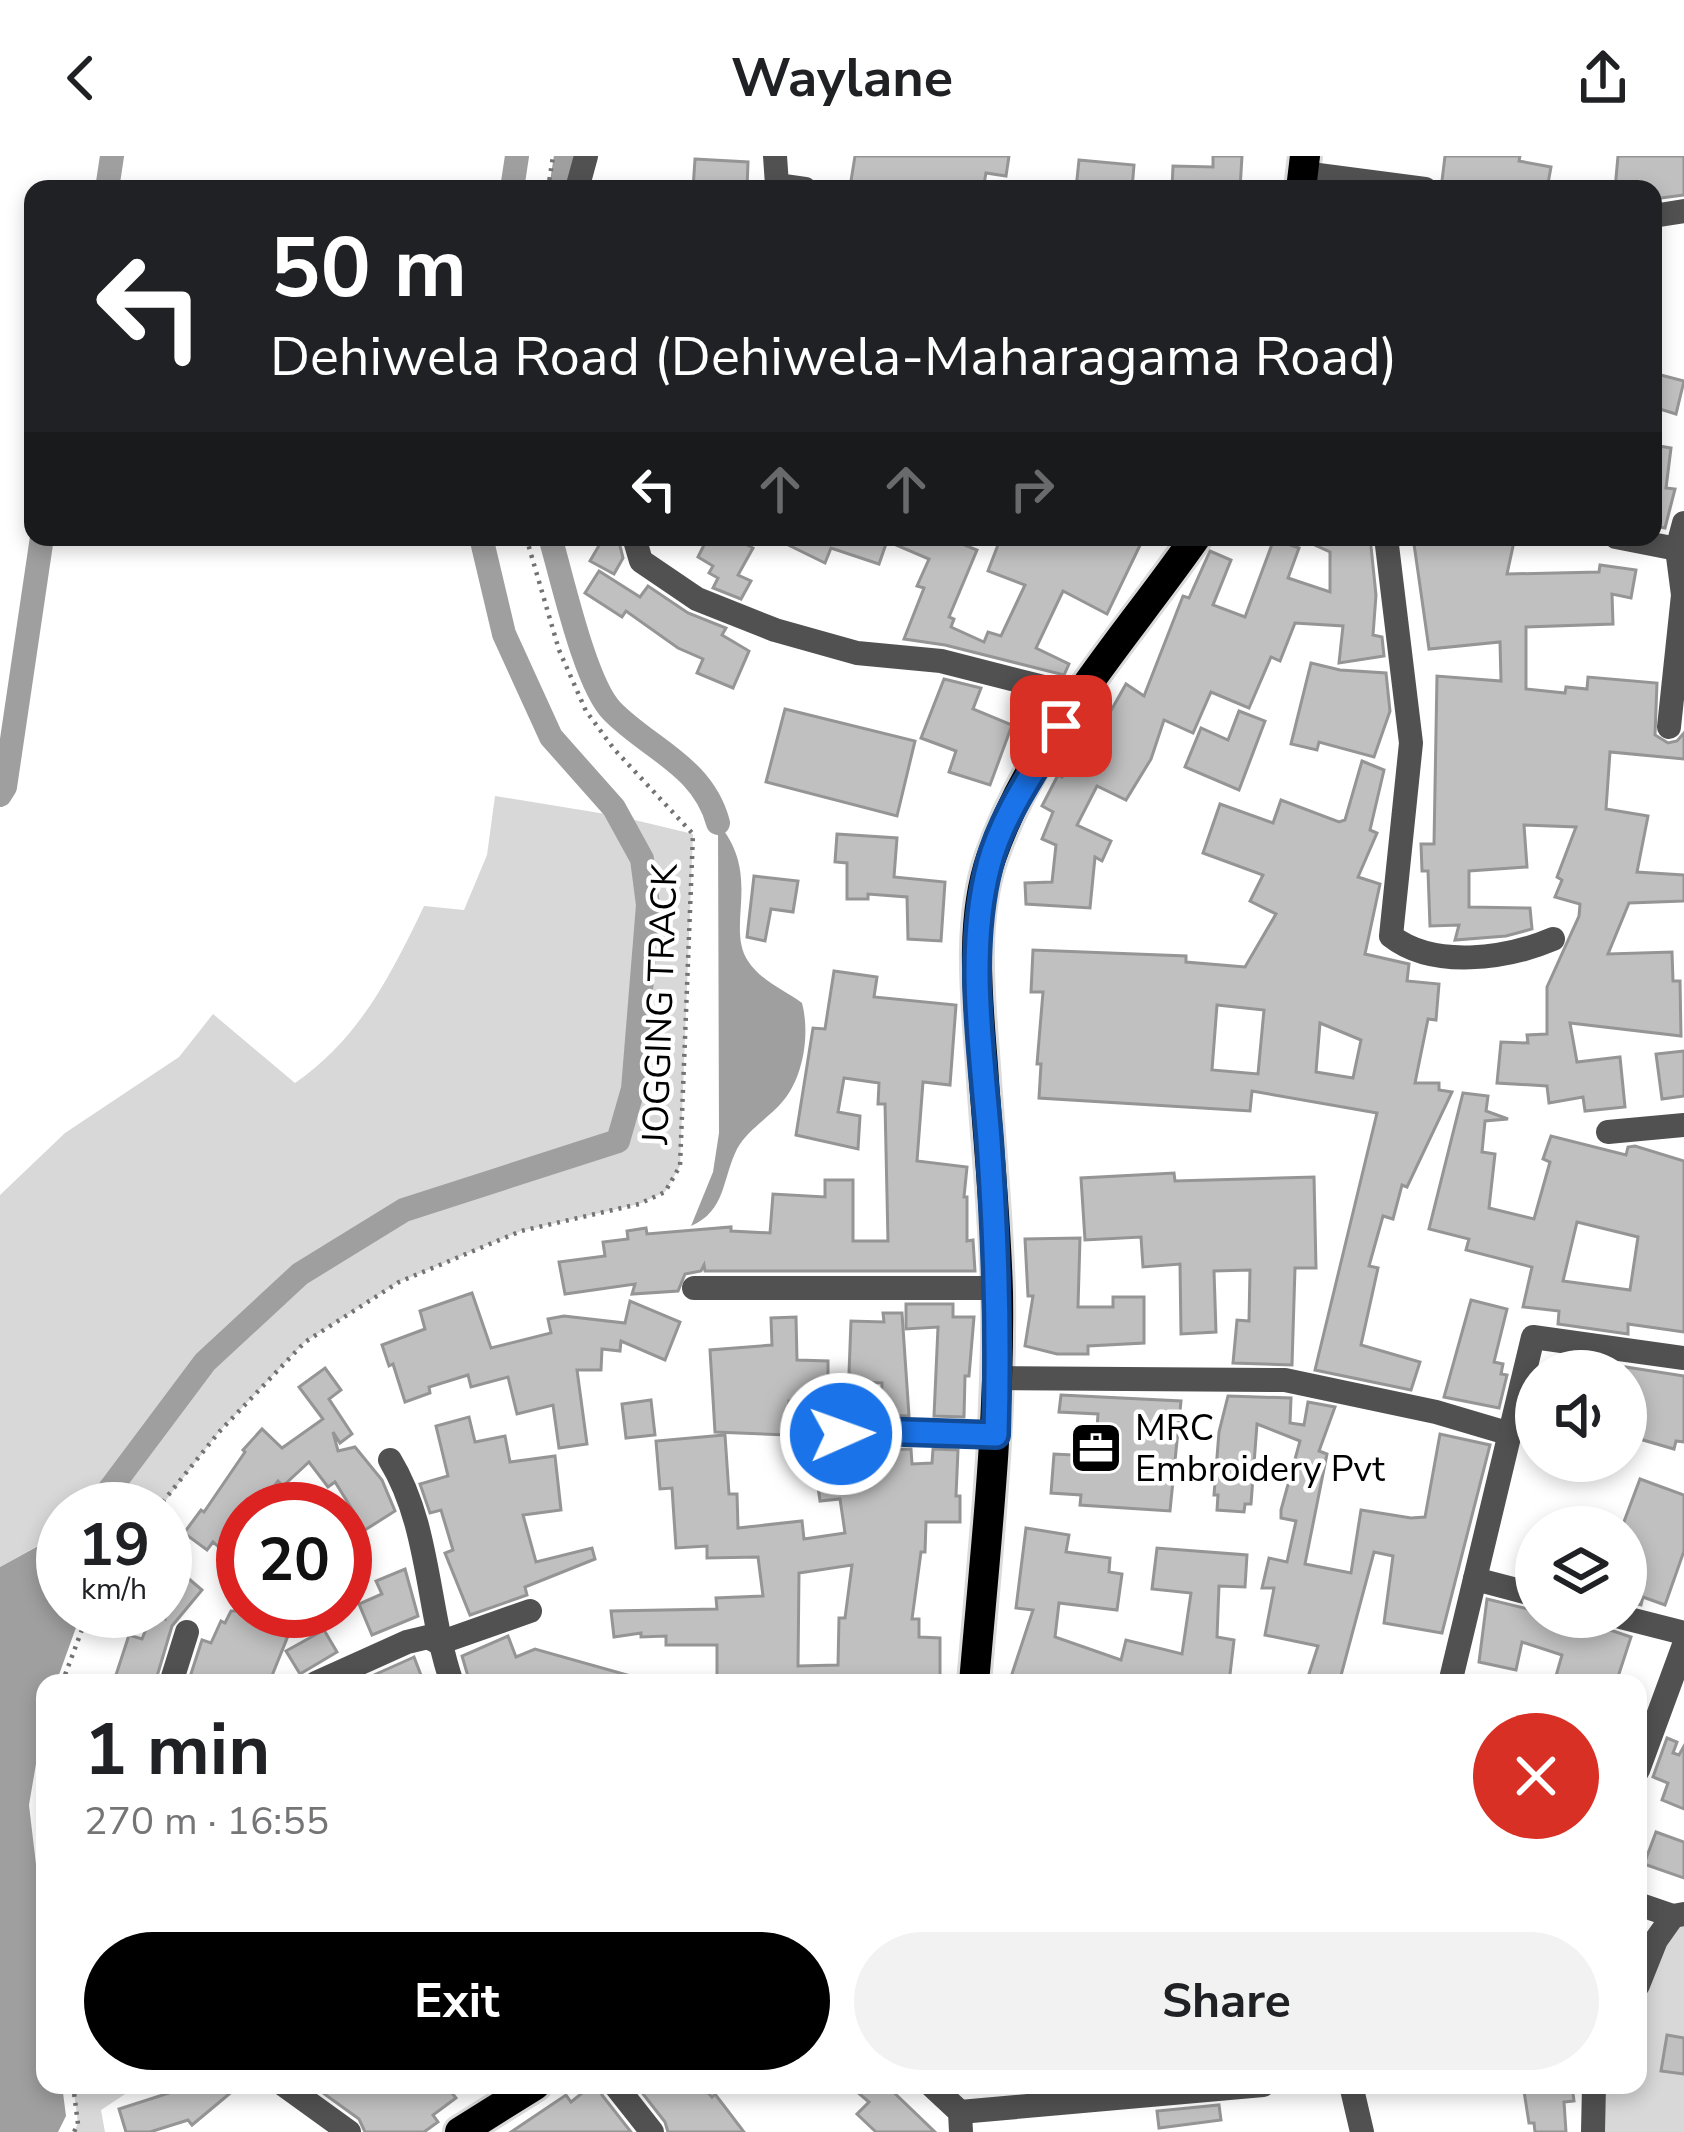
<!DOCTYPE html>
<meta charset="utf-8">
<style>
:root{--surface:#fff;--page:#f2f2f2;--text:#202124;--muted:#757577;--accent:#000}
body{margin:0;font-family:"Nunito Sans",sans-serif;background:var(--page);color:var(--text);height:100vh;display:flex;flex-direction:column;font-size:45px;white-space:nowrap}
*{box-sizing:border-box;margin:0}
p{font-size:39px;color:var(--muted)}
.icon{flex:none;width:66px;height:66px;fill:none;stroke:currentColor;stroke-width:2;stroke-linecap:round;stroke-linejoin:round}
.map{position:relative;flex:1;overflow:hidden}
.panel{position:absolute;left:36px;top:1518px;width:1611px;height:420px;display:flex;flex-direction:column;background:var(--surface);border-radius:24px;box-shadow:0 6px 18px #0003}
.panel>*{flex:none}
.hud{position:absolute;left:24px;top:24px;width:1638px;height:366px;border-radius:24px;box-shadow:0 6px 18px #0003;background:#202124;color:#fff;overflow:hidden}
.controls{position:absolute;left:1515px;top:1194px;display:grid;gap:24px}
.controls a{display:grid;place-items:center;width:132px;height:132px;border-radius:50%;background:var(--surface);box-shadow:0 6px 18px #0003;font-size:60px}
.speed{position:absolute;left:36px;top:1326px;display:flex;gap:24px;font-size:60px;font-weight:700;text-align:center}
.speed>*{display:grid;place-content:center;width:156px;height:156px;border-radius:50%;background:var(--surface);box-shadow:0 6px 18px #0003;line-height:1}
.speed small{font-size:30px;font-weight:400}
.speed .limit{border:18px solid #d22;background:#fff;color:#111}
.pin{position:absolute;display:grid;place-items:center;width:102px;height:102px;color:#fff;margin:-51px;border-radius:24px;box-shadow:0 6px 18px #0006}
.me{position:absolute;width:132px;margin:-66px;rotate:88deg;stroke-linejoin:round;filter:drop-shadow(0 0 9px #0008)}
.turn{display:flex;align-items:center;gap:42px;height:252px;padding:0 48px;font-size:54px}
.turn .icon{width:156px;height:156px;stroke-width:2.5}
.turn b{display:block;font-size:84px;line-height:102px}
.lanes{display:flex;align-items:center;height:114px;padding:0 48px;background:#0003;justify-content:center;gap:60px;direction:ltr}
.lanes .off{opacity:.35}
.round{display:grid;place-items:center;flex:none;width:126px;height:126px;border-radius:63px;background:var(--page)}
.overview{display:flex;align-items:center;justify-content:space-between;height:204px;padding:0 48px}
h1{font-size:72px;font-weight:700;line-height:90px}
.button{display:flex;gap:24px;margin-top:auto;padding:24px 48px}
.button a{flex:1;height:138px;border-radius:72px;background:var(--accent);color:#fff;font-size:48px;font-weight:700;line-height:138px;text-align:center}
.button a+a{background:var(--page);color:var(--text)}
header{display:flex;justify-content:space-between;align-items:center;height:156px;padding:0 48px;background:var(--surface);font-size:54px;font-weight:700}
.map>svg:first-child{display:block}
.green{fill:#d8d8d8}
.water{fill:#9f9f9f}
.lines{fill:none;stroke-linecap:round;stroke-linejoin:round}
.canal{stroke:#9f9f9f;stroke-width:24}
.building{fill:#c0c0c0;stroke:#959595;stroke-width:3;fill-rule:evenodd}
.major-casing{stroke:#dbdbdb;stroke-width:36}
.path{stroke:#737373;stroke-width:4.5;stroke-dasharray:3 6;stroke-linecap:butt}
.minor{stroke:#515151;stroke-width:24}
.major{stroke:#000;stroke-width:30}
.route-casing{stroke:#114b97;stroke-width:30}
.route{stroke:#1a73e8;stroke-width:21}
.labels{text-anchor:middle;stroke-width:9;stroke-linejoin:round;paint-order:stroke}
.street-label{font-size:36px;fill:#000;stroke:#fff}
.poi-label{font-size:36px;fill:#000;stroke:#fff;text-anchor:start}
</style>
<header><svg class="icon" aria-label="back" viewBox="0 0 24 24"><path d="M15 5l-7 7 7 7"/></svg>Waylane<svg class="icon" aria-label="share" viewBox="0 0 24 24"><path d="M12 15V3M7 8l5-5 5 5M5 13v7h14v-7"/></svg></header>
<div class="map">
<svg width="1684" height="1976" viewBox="0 0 1684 1976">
<rect width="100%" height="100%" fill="#fff"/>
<!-- green -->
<g class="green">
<path d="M495,640L618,660L693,678L680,1010L665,1036L639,1048L521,1075L399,1126L305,1186L219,1276L159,1353H63V1383L48,1384L0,1411V1039L65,977L179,901L213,858L295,927C359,883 391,819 424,750L464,754L487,699Z"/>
<polygon points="1684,1758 1684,1976 1593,1976 1594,1929 1638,1929 1638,1829"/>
<polygon points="73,1929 139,1929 101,1954 105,1976 74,1976 78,1967"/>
</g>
<!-- water -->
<g class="water">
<path d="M718,667C763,720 725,770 748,805C760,824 784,834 802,847C810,877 804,920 783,945C769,962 748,973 737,993C722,1023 726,1055 691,1070L713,1016L719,977Z"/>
<polygon points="62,1383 63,1455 82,1455 56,1527 45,1527 45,1555 29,1649 45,1785 45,1929 62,1929 66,1960 58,1976 0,1976 0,1411 49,1384"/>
</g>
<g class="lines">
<!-- canal -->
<g class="canal">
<polyline points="107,33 112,0"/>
<polyline points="512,33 517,0"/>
<polyline points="561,33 566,0"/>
<path d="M550,381C562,421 585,528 612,555C649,593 703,610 718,667"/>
<polyline points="0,639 5,631 42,381"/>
<polyline points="95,1353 205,1206 300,1118 404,1054 618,985 633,933 648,749 642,703 614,652 551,581 504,478 481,381"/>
</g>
</g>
<!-- building -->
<g class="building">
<polygon points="855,0 1009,0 1006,20 986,17 983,33 850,31"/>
<polygon points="1213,0 1242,0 1240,33 1172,33 1173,10 1213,11"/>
<polygon points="1445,0 1520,0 1519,5 1551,11 1547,33 1508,33 1475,27 1474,33 1441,33"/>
<polygon points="1618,0 1684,0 1684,39 1653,43 1653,33 1615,33"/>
<polygon points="695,3 748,6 747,33 693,33"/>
<polygon points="1079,4 1134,9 1132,33 1076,33"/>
<polygon points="1653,217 1684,225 1676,258 1653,251"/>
<polygon points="1653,289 1671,292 1666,332 1675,333 1665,372 1653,370"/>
<polygon points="604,381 618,382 623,402 614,418 590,405"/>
<polygon points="708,381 732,381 753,392 738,419 751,425 741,443 713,432 718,422 709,417 713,410 698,401"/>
<polygon points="772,381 945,381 977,394 949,461 954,463 951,471 984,486 988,476 1001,480 1025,429 988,415 1001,381 1144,381 1107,458 1063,435 1036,492 1069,508 1064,519 945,489 904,483 924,432 917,430 929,403 887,385 879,408 831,392 825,407"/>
<polygon points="1297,381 1370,381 1376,439 1373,479 1382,481 1384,500 1339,507 1343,470 1295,467 1280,505 1271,501 1249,552 1211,536 1193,577 1164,564 1151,603 1126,644 1097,630 1077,669 1111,685 1102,705 1095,701 1090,752 1026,748 1025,727 1052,726 1056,689 1042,683 1053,656 1042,650 1058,619 1062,621 1104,567 1126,528 1144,540 1183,440 1189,442 1210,395 1231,404 1213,449 1245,461 1274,383 1299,392 1288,422 1330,436 1330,396"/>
<polygon points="1413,381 1515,381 1507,418 1599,416 1600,409 1636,414 1631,442 1612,438 1613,468 1526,471 1526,533 1565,537 1566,531 1587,533 1588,521 1657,527 1655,579 1668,587 1677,585 1684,577 1684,603 1610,596 1606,653 1648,660 1637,716 1684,719 1684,745 1629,747 1608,798 1672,796 1673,825 1680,825 1681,880 1570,867 1577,906 1620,901 1625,951 1585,955 1583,941 1549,947 1547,930 1497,927 1501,886 1528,887 1527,879 1547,878 1547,831 1579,760 1580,748 1555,741 1562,724 1557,721 1576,671 1524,669 1527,711 1469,715 1469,751 1530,752 1532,773 1506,780 1455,784 1459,769 1430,770 1428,715 1422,715 1421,688 1434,688 1437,520 1501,525 1500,486 1429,493"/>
<polygon points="599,415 640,441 648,430 688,457 726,472 722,479 749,495 733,532 697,517 703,503 678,492 626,455 622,461 585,437"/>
<polygon points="1311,507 1340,514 1386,517 1390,555 1374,601 1319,586 1317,594 1291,588"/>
<polygon points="944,523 981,532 973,553 1012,569 990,629 949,616 956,595 921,582"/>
<polygon points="785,553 915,585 897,660 766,626"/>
<polygon points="1239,555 1265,565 1239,634 1185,611 1201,572 1228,584"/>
<path d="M1362,605L1384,614L1370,674L1377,677L1358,721L1380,728L1365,798L1409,808L1407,825L1439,828L1436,864L1428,863L1415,927H1439V934L1452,936L1407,1031L1402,1029L1393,1063L1383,1060L1369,1110L1378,1112L1361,1189L1420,1206L1411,1234L1315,1214L1377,957L1252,935L1250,955L1039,942L1041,908H1037L1043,836H1031L1033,794L1186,800V806L1245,811L1276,758L1250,745L1263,719L1203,697L1220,648L1273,667L1281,644L1339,666L1345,664ZM1217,849L1264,854L1258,918L1212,914ZM1320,867L1361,884L1353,922L1316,916Z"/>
<polygon points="837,678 897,682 894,721 945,726 941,785 908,783 907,741 868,738 868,743 847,743 847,707 835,706"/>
<polygon points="754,720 798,725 793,756 771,753 765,785 747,781"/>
<polygon points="834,815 877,821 874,841 956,849 950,929 923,926 917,1005 967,1011 964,1041 967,1041 967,1085 973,1084 975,1115 705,1115 704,1109 701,1115 685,1118 678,1135 632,1138 635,1128 565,1138 559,1106 605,1100 603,1086 628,1083 627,1075 646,1072 647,1078 731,1071 731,1075 770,1077 773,1038 825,1041 825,1024 853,1024 853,1085 888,1085 885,948 878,948 879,927 844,922 838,956 860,960 858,993 796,979 813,872 825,873"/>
<polygon points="1684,895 1684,940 1662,943 1656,898"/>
<path d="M1463,937L1488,940L1486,955L1508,963L1485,965L1482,996L1495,998L1489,1052L1534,1063L1550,1006L1543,1003L1551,980L1626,999L1628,991L1635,990L1684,1005V1176L1628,1168V1178L1558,1168L1559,1155L1523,1151L1532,1111L1466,1094L1469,1083L1429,1073ZM1577,1066L1638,1081L1630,1134L1563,1125Z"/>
<polygon points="1174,1017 1175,1025 1314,1021 1316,1112 1295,1112 1292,1209 1233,1207 1237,1164 1249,1165 1250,1114 1214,1115 1216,1176 1181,1178 1180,1108 1143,1111 1141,1081 1085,1084 1081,1022"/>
<polygon points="1080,1082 1078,1151 1113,1151 1113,1141 1144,1141 1144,1187 1088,1190 1088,1198 1057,1198 1025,1190 1033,1140 1028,1140 1025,1083"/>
<polygon points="472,1137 491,1192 551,1177 548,1163 564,1160 625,1167 630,1145 680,1166 665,1204 621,1185 620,1195 602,1193 601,1214 577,1214 587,1288 559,1292 553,1249 517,1258 508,1221 471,1231 468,1219 429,1231 430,1237 405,1246 393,1208 389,1210 382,1189 425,1173 420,1155"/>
<polygon points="1471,1144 1507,1153 1494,1206 1503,1208 1501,1218 1507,1219 1499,1252 1444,1241"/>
<polygon points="906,1148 953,1148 953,1161 974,1161 969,1220 965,1220 964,1261 934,1260 938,1171 906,1173"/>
<polygon points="883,1157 902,1157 909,1260 881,1259 882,1227 860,1226 849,1217 851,1165 884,1166"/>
<polygon points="796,1161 797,1204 828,1205 828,1245 789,1245 787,1279 715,1276 710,1194 772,1189 771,1162"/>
<polygon points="1626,1211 1684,1220 1684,1286 1676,1285 1674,1293 1626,1279"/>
<polygon points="325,1212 341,1234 329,1243 352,1278 340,1287 333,1276 338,1295 355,1291 382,1324 395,1355 365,1374 335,1326 328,1331 309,1306 283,1330 278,1325 269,1337 264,1334 251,1353 243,1353 243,1364 237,1372 243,1377 243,1386 230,1401 213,1386 207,1394 184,1377 201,1354 204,1356 245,1296 243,1294 262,1273 282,1292 323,1263 299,1231"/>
<polygon points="1061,1239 1181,1245 1170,1355 1080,1349 1081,1339 1051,1337 1054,1298 1095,1300 1098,1258 1059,1256"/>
<polygon points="1228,1240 1291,1242 1290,1267 1304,1269 1308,1246 1335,1251 1319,1295 1327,1298 1305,1408 1351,1417 1361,1354 1411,1362 1425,1361 1440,1278 1490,1289 1442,1477 1384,1467 1393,1400 1374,1396 1339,1527 1306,1527 1318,1490 1265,1479 1274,1432 1262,1432 1269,1402 1287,1406 1296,1365 1281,1362 1281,1354 1300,1285 1257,1268 1251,1348 1245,1348 1244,1356 1217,1354 1218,1339 1214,1339 1219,1276"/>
<polygon points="651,1244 655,1279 626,1282 622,1248"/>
<polygon points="469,1261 475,1286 505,1280 510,1306 555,1300 561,1354 523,1359 536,1406 592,1392 595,1403 525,1431 527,1439 470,1459 445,1397 453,1394 441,1354 430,1357 420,1328 448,1320 436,1270"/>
<path d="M725,1279L729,1338H737L738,1372L802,1365L804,1383L845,1377L840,1343L820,1345L815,1308L848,1299V1294L911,1293L912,1308L932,1307L933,1293L958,1294L956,1340H960V1366H926L925,1396H921L912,1463H919V1481L940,1482V1527H717V1489H666V1480L641,1481V1477L614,1481L611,1455L717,1453L716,1442L763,1440L758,1401L707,1402V1390L676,1392L672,1332L660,1333L656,1285ZM852,1409L845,1462H839L838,1509L798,1510L799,1417Z"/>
<polygon points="1640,1323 1684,1339 1684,1395 1665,1449 1643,1441 1641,1449 1626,1445 1626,1371 1622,1371"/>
<polygon points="1026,1372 1069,1379 1066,1396 1110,1402 1109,1416 1122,1418 1117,1454 1059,1447 1055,1481 1121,1504 1126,1484 1182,1498 1191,1437 1152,1433 1157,1392 1247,1399 1245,1431 1219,1430 1217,1481 1234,1484 1229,1527 1009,1527 1033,1454 1016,1452"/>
<polygon points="405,1413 418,1460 372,1479 359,1448 382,1438 376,1425"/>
<polygon points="182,1417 202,1434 172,1470 155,1527 115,1522 129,1479 142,1483 152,1458 165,1463 165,1437"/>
<polygon points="1487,1443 1536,1455 1536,1461 1605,1462 1610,1474 1631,1481 1616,1527 1554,1527 1562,1499 1522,1486 1516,1514 1479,1506"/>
<polygon points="231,1455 272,1455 294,1465 269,1527 188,1527 202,1484 211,1487 221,1465 225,1467"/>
<polygon points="324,1474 337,1496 300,1518 286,1495"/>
<polygon points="508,1480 516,1501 535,1493 638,1522 637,1527 470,1527 462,1500"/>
<polygon points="414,1501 424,1527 356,1527 412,1502"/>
<polygon points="1667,1582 1677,1586 1673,1597 1679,1599 1684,1590 1684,1653 1662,1644 1668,1627 1653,1621"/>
<polygon points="1656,1676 1684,1686 1684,1722 1644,1708"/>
<polygon points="1667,1879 1684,1882 1684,1918 1661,1915"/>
<polygon points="162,1929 240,1929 192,1969 188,1964 150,1976 126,1976 119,1953 169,1937"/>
<polygon points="312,1929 446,1929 456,1942 433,1959 438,1966 424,1976 365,1976 359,1963"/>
<polygon points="592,1929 599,1929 602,1939 631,1976 511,1976 566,1939 571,1946"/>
<polygon points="636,1929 701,1929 712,1941 715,1938 744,1976 668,1976 665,1966"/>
<polygon points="849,1929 886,1929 935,1976 876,1976 857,1958 869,1946"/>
<polygon points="1523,1929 1572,1929 1574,1945 1564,1946 1566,1976 1535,1976 1534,1967 1529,1967"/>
<polygon points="1219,1949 1221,1964 1159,1972 1157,1955"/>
</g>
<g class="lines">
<!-- major casing -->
<g class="major-casing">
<g id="major">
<polyline points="1301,33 1305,0"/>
<path d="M974,1527C985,1397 1000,1268 998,1137C996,1061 988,986 983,910C978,844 969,766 991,702C1033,582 1124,484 1196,381"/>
<polyline points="460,1976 535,1929"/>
</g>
</g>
<!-- path -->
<g class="path">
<polyline points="548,33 553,0"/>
<polyline points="157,1353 219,1276 305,1186 399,1126 521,1075 639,1048 665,1036 680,1010 693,678 614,593 586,555 559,494 526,381"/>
<polyline points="62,1527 89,1455"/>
<polyline points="45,1590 39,1628 45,1715"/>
<polyline points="73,1929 78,1968 74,1976"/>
</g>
<!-- minor -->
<g class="minor">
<polyline points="775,0 777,29 805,33"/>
<polyline points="1303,17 1425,33"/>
<polyline points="577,33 586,0"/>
<polyline points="1653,60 1684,55"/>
<polyline points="634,381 641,405 697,443 775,474 857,497 941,505 1079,540"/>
<path d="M1386,381L1411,587L1391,780C1433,813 1506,803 1553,783"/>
<polyline points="1616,381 1677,393"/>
<polyline points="1669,571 1683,439 1677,393 1684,367"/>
<polyline points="1608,976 1684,969"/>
<polyline points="694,1132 997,1132"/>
<polyline points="998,1222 1285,1224 1436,1256 1507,1277"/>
<polyline points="805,1295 841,1278 876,1275 996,1279"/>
<path d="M390,1304C430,1369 427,1455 452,1527"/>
<polyline points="1475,1423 1536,1439"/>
<polyline points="1621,1461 1684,1477"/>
<polyline points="171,1527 187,1476"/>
<polyline points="316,1527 407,1486 428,1481 439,1487 530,1455"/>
<polyline points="1450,1527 1533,1181 1684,1202"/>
<polyline points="1638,1614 1684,1489"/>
<polyline points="1638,1748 1673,1760"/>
<polyline points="1638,1829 1656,1784 1673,1760 1684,1758"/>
<polyline points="284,1929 349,1976"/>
<polyline points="615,1929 652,1976"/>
<polyline points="931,1929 960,1956 961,1976"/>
<polyline points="1351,1929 1362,1976"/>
<polyline points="960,1956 1263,1929"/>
<polyline points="1593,1976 1594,1929"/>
</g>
<!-- major -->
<use href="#major" class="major"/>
</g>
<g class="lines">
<!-- route casing -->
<g class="route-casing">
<path id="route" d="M841,1278L876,1275L996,1279C999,1180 996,1083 989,984C982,895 966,797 989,709C1002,659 1035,614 1061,570"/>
</g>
<!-- route -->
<use href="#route" class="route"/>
</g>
<!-- icons -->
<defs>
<g id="office-square" transform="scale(2.7)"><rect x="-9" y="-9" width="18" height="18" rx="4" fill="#000" stroke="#fff"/><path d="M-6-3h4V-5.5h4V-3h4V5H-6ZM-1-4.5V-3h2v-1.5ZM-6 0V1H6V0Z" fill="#fff"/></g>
</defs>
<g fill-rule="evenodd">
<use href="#office-square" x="1096" y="1292"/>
</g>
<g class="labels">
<!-- street labels -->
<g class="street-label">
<text transform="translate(659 848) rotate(-88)" y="13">JOGGING TRACK</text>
</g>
<!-- poi labels -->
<g class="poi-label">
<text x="1135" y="1284">MRC<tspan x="1135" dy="41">Embroidery Pvt</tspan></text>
</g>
</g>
</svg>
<div class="controls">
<a><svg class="icon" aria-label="sound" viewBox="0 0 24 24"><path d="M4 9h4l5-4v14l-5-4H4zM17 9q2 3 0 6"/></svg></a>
<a><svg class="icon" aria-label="layers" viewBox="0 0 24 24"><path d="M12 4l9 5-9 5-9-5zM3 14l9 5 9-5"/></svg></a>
</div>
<div class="speed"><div>19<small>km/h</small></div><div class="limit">20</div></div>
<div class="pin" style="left:1061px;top:570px;background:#d93025"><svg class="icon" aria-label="arrive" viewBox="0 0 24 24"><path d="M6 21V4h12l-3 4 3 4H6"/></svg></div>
<svg class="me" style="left:841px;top:1278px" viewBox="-20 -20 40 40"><circle r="17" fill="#1a73e8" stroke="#fff" stroke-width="3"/><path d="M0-11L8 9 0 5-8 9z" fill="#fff"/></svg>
<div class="hud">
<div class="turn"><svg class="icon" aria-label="left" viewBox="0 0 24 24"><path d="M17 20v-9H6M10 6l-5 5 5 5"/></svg><div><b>50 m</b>Dehiwela Road (Dehiwela-Maharagama Road)</div></div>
<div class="lanes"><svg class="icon" aria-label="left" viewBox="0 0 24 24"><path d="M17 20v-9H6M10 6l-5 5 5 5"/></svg><svg class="icon off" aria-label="ahead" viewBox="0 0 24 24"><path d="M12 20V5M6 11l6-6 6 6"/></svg><svg class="icon off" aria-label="ahead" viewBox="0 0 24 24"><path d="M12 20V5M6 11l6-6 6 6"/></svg><svg class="icon off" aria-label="right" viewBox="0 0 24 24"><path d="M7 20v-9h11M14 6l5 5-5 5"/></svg></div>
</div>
<section class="panel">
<div class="overview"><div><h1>1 min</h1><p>270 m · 16:55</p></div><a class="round" style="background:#d93025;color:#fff"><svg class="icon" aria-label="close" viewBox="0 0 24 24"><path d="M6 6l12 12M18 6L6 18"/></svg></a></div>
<div class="button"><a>Exit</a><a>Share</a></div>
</section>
</div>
